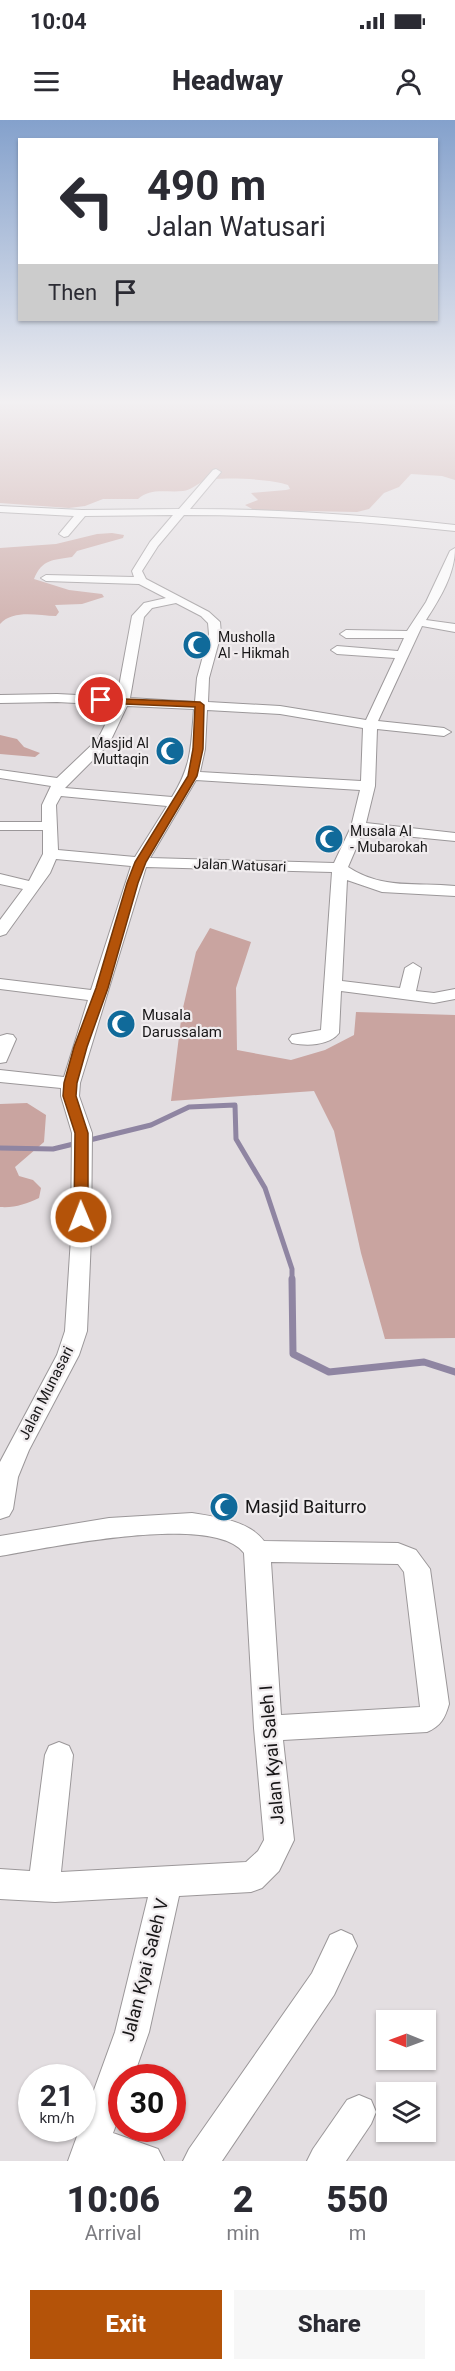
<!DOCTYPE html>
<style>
:root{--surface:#fff;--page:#f7f7f7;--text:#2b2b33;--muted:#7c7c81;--accent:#b45309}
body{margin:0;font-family:Roboto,sans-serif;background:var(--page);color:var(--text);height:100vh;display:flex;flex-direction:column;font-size:22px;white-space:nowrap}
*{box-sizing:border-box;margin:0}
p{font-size:20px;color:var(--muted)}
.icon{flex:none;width:33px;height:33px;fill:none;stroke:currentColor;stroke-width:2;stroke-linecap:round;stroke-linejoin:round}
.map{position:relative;height:2041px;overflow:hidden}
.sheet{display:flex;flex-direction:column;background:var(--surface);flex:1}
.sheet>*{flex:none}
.top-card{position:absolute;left:18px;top:18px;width:420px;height:183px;border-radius:0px;box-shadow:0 2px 4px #0004;background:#fff;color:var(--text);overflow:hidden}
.needle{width:39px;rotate:271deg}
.controls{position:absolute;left:376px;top:1890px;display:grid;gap:12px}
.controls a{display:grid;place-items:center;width:60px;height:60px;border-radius:0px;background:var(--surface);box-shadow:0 2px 4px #0004;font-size:30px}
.speed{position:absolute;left:18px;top:1944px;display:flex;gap:12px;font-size:30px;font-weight:700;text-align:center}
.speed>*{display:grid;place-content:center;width:78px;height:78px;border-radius:50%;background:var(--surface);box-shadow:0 2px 4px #0004;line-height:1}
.speed small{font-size:15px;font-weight:400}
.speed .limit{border:9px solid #d22;background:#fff;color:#111}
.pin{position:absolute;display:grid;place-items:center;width:51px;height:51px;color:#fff;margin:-26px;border:3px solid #fff;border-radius:50%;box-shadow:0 2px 6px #0007}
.me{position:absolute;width:66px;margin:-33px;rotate:359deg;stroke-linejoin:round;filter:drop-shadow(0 0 4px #0008)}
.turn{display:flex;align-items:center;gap:21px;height:126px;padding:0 30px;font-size:27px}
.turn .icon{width:78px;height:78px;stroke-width:2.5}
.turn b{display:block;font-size:42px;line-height:51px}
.then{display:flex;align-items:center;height:57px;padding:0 30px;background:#0003;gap:12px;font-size:22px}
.eta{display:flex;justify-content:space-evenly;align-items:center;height:102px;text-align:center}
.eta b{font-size:36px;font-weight:800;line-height:42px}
.cta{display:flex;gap:12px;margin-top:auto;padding:12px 30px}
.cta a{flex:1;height:69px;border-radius:0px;background:var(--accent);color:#fff;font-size:24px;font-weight:800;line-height:69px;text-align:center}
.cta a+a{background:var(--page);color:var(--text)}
.status{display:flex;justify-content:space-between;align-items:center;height:42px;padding:0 30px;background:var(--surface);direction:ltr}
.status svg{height:16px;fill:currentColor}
header{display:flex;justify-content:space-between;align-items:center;height:78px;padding:0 30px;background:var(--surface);font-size:27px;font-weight:800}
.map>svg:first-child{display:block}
.forest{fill:#c9a4a0}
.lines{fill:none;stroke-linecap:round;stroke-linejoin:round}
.stream-far1{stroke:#8f85a2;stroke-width:5}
.stream{stroke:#8f85a2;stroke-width:7}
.minor-casing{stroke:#9b9799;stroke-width:2}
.minor{fill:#fff;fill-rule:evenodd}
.route{fill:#b45309;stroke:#753606;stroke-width:1.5}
.labels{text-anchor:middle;stroke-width:4.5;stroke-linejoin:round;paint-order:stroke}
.far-poi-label{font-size:14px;fill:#181718;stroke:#f0ecee;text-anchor:start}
.far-street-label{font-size:14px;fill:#181718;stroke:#f0ecee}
.poi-label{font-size:15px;fill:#181718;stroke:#f0ecee;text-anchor:start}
.street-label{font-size:15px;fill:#181718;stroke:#f0ecee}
.near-poi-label{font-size:18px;fill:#181718;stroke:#f0ecee;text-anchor:start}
.near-street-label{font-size:18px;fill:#181718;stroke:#f0ecee}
</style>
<div class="status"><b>10:04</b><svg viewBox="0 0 49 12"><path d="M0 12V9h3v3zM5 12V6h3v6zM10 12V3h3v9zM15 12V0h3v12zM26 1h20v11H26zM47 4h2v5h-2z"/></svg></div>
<header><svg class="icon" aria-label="menu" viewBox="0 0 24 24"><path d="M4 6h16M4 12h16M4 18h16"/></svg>Headway<svg class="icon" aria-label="person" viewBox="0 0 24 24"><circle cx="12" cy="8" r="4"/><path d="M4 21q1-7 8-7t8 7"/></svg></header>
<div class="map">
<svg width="455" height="2041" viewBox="0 0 455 2041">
<rect width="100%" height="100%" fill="#e3dee1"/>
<!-- forest -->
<g class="forest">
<path d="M0,280H455V360L442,356L411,354L399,367L384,373L369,389L357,392L254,390L245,385L258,380L251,373L286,370L290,369L288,365C273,359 219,356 204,361C197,364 191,370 183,371C166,373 151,367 138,379H103L85,386L69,388L0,383Z"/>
<path d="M112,413L124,415L123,418L77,431L72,437C53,440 42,439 34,459L69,470L102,474L104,477L82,484L55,485L59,492L56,496C38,496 14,489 0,504V428L56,424L97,414Z"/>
<polygon points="0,615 17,619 24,627 40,633 35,637 0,634"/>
<polygon points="210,808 251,822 236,868 237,930 291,940 325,930 354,915 356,892 455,895 455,1218 385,1219 361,1133 334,1011 314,971 171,981 182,892 196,832"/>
<path d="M27,983L46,995L44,1022L15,1047L19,1056L33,1060L41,1068L39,1078C26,1084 15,1088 0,1087V984Z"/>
</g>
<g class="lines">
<!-- stream-far1 -->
<polyline class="stream-far1" points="0,1028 53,1029 151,1005 189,987 235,985 236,1019 265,1068 292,1149 292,1161"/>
<!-- stream -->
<polyline class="stream" points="292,1159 293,1234 329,1252 424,1242 455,1252"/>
<!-- minor casing -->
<g class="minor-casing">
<g id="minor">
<path d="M216,349L221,352L190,389C279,389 366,395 455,405V411C364,401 275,395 184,395L158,426L142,451L146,459L209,492L220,502L221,514L209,558L208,582L280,586L366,600L395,538L337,534L331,530L337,526L398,531L404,518H346L340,514L346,510L407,511L426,482L450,431L455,428C455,454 440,478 426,500L455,504V512L422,506L378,601L444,608L451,612L444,616L377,609L375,666L366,703L455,713V721L363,712L348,747C383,770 416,762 455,766V776L382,772L347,760L342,861L400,868L405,848L413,843L421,848L416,871L434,873L455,869V879L434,883L341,871L339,913C329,926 306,926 292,923L289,919L292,915L321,910L332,752L146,747L80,963L79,976L92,1013L91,1118L87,1211L79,1235L29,1330L18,1357L13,1389L9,1396L0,1399V1342L57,1235L65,1211L71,1118L72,1013L61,976V968L0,962V950L64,957L88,880L0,869V859L91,870L131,746L56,739L50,753L6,814L0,816V800L23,769L0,764V754L29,761L43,734V710H0V702H42V685L51,666L0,658V650L57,658L98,619L115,585L57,582L0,583V575L57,574L117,577L132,496L144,483L166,478L139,464L46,461L41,458L46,455L134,457L132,451L150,422L173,395L85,396L68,416L64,417L59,414L74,396L0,392V386L82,390L179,389L213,350ZM176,483L201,496L208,503L209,514L197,558L195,582L130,578L144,497L152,488ZM127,586L194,589C191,626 192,645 172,677L65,668L109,624ZM207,590L280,594L363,608L361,661L200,652L205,629ZM196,660L360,670L351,707L334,743L150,738ZM61,676L167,686L135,737L58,730L56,685Z"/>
<polygon points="7,914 13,915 16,919 6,942 0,943 0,916"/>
<path d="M192,1393C216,1397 248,1400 264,1421L398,1423L416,1430L430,1449L449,1584C445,1598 441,1606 427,1612L283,1620L294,1720L279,1751L262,1768L251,1772L179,1776L149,1912L133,1958H122V1989L113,2013L158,2029L164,2041H68L80,2008H82V2003L115,1912L148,1777L55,1782L0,1779V1749L30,1751L45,1635L49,1626L59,1622L69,1626L73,1635L61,1752L246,1742L258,1731L264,1720L254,1608L244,1433C214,1392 48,1428 0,1436V1416L109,1398ZM271,1442L398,1444L404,1452L420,1587L281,1595Z"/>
<polygon points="341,1810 352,1815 357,1826 334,1875 222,2041 183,2041 189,2029 312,1853 330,1815"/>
<polygon points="359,1975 371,1980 376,1992 371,2004 346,2041 307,2041 313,2029 347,1980"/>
</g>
</g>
<!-- minor -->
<use href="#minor" class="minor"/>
</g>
<!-- sky -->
<linearGradient id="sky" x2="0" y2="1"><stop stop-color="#84a1cc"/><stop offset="0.5" stop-color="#f2f0f2"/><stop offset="1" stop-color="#f2f0f2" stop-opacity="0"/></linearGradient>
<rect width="455" height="565" fill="url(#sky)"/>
<!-- route -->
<polygon class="route" points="98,578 200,582 204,585 203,629 197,656 146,742 138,763 108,868 87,927 77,963 76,976 88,1013 88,1097 81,1102 74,1097 75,1013 63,976 64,963 74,927 96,868 127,763 135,742 188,656 193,629 195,587 101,583 98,582"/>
<!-- icons -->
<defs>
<g id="mosque-disc" transform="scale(1.5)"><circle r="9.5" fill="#106a9a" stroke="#f0ecee"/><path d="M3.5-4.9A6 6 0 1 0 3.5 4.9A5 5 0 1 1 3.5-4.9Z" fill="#fff"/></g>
</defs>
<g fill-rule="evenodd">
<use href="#mosque-disc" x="197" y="525"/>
<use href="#mosque-disc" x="170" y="631"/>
<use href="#mosque-disc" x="329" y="719"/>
<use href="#mosque-disc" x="121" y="904"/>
<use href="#mosque-disc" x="224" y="1387"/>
</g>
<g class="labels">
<!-- far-poi labels -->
<g class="far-poi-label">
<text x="218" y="522">Musholla<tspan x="218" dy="16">Al - Hikmah</tspan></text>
<text x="149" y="628" text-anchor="end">Masjid Al<tspan x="149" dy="16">Muttaqin</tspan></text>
<text x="350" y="716">Musala Al<tspan x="350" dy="16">- Mubarokah</tspan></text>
</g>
<!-- far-street labels -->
<g class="far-street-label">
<text transform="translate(240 745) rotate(2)" y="5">Jalan Watusari</text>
</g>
<!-- poi labels -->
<g class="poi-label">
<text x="142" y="900">Musala<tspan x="142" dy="17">Darussalam</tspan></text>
</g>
<!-- street labels -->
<g class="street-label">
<text transform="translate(46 1273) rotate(-63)" y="5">Jalan Munasari</text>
</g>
<!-- near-poi labels -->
<g class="near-poi-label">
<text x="245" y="1393">Masjid Baiturro</text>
</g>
<!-- near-street labels -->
<g class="near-street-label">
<text transform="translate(272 1635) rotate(-95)" y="6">Jalan Kyai Saleh I</text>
<text transform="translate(145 1850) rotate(-76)" y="6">Jalan Kyai Saleh V</text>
</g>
</g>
</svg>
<div class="controls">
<a><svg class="needle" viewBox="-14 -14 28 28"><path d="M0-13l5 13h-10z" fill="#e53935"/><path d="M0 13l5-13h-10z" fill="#7c7c81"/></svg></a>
<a><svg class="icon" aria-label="layers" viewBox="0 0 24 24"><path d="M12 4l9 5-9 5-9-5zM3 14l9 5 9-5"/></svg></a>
</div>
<div class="speed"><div>21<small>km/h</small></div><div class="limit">30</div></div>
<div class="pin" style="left:101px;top:580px;background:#d93025"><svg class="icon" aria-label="arrive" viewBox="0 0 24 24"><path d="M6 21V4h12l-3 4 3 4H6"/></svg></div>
<svg class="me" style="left:81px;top:1097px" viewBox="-20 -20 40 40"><circle r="17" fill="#b45309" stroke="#fff" stroke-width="3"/><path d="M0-11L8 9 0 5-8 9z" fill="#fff"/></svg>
<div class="top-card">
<div class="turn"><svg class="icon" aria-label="left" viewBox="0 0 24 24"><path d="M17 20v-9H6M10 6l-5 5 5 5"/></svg><div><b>490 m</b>Jalan Watusari</div></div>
<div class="then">Then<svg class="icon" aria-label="arrive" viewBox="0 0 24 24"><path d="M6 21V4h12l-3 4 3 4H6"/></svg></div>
</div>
</div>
<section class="sheet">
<div class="eta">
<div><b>10:06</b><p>Arrival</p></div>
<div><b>2</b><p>min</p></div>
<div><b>550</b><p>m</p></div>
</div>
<div class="cta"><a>Exit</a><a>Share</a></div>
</section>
